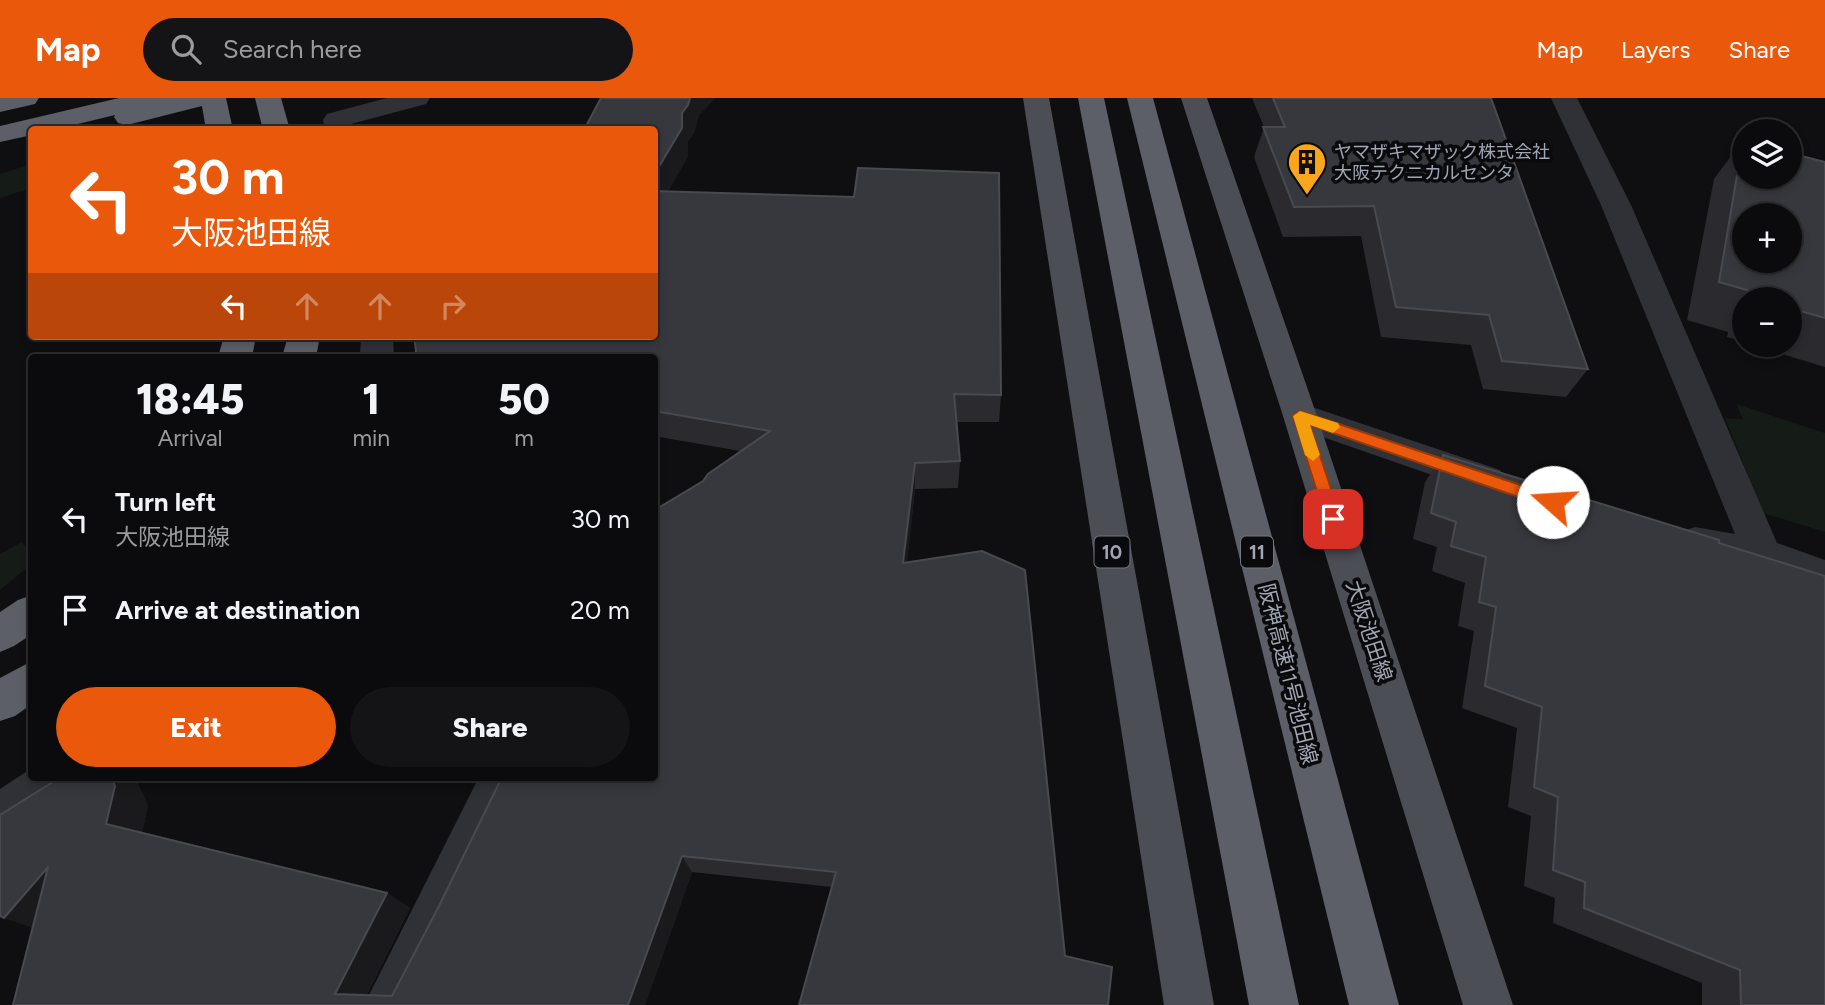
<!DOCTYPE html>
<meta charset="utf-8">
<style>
:root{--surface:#0b0b0d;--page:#141416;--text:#f1f3f6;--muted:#9a9b9d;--line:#2b2b2e;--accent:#ea580c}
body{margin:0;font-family:Figtree,"Noto Sans JP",sans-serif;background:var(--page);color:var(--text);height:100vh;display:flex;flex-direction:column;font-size:26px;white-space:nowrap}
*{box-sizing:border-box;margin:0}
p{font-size:23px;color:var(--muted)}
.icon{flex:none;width:38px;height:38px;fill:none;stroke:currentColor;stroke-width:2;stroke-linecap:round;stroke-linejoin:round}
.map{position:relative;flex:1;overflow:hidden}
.details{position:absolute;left:28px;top:256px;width:630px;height:427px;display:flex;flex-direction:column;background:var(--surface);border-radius:7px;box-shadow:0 4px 10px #0003,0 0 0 2px var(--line)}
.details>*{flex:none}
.top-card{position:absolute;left:28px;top:28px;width:630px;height:214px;border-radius:7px;box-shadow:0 4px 10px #0003,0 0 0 2px var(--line);background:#ea580c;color:#fff;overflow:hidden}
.fabs{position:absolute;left:1732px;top:21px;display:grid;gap:14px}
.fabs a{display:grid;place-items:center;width:70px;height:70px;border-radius:50%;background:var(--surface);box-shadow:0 4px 10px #0003,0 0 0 2px var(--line);font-size:35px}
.pin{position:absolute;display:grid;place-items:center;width:60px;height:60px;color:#fff;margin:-30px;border-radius:14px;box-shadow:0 4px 10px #0006}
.me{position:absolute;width:77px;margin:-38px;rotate:289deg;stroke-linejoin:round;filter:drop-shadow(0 0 5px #0008)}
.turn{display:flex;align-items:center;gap:24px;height:147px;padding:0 28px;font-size:32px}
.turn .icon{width:91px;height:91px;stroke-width:2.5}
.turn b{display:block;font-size:49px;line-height:60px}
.lanes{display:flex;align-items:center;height:66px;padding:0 28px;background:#0003;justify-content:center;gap:35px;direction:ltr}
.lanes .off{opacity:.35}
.eta{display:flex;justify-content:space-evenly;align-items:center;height:119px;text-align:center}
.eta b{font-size:42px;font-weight:800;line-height:49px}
.action{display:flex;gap:14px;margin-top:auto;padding:14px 28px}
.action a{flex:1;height:80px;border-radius:42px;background:var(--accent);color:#fff;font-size:28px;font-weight:800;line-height:80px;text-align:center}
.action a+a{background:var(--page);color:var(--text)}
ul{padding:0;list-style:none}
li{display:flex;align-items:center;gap:21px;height:91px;padding:0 28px}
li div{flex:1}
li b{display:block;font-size:26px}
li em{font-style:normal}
header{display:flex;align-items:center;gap:42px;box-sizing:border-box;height:98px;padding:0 35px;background:var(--accent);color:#fff}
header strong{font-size:33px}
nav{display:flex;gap:38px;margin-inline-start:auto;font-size:24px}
.search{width:490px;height:63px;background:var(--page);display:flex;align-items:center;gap:18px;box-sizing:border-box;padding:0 24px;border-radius:38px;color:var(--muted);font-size:26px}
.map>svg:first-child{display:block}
.green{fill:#151b16}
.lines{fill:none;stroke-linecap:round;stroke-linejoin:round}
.minor{fill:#303136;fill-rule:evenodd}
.primary{fill:#4c4e55;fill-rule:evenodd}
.motorway{fill:#5c5f67;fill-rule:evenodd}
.wall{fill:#2b2b2f}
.shaded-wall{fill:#1a1a1d}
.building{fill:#37383d;stroke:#484a50;stroke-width:2;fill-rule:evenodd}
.route{fill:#ea580c;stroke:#983908;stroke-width:2}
.slow{fill:#f59e0b}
.labels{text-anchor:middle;stroke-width:7;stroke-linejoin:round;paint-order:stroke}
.far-poi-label{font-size:18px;fill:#9fa6b3;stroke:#0a0a0c;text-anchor:start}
.shield{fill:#0a0a0c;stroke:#727781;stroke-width:2}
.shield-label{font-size:19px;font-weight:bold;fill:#9fa6b3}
.street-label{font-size:21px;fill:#9fa6b3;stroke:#0a0a0c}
</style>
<header>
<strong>Map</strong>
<div class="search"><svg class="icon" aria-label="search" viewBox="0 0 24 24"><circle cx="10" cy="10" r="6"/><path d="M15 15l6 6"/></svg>Search here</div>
<nav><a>Map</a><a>Layers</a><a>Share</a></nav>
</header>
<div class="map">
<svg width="1825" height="907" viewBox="0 0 1825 907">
<rect width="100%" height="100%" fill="#0f0f11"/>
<!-- green -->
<g class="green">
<polygon points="31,66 31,90 0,100 0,76"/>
<polygon points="1736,306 1825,335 1825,434 1763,415 1725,320 1743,321"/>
<polygon points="22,444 31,457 31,466 0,492 0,456"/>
</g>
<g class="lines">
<!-- minor -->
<g class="minor">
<polygon points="387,0 430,0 426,6 351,26 352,32 325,32 323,22 327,16"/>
<polygon points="1551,0 1577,0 1631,107 1777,445 1825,462 1825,495 1760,471 1681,456 1676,445 1681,434 1695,429 1735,436 1601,107"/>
<polygon points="361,238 393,238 394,259 360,259"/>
<polygon points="1300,305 1500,372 1505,382 1500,392 1487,396 1288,327 1283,318 1288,309"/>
<polygon points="32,670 32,679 79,679 73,694 16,733 0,739 0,691"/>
<polygon points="479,679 524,679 416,907 364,907"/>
</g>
<!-- primary -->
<g class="primary">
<polygon points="1023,0 1049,0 1214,907 1164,907"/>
<polygon points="1181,0 1207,0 1317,318 1513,907 1463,907 1283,318"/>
</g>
<!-- motorway -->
<g class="motorway">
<polygon points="0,0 39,0 35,6 0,14"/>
<polygon points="119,0 226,0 233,32 206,32 202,8 127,27 118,25 114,19 115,17 53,32 32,32 32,37 0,44 0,28"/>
<polygon points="255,0 281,0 290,32 263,32"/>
<polygon points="1078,0 1104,0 1299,907 1249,907"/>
<polygon points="1127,0 1153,0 1399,907 1349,907"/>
<polygon points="224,238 256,238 252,259 218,259"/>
<polygon points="288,238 320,238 316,259 282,259"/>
<polygon points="32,497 32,536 14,548 0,554 0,514 18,502"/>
<polygon points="32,563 32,606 15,618 0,623 0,580"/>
</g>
</g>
<!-- wall -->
<g class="wall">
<polygon points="601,0 715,0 699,17 694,35 688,43 688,58 668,93 1001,297 999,324 956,324 960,363 958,390 915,391 907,465 1065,858 1108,907 832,789 692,774 645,907 13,907 148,707 142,735 387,795 410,810 367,897 392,898 703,383 740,353 654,338 654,259 416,253 654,238 654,32 587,32 586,28"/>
<polygon points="1252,0 1491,0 1588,271 1566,299 1483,291 1471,247 1381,239 1361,138 1283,139 1254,59 1264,29"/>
<polygon points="1743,42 1825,64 1825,269 1753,247 1790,247 1790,201 1745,201 1745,244 1727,239 1728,234 1687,222 1714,81"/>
<polygon points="1443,357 1719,445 1825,907 1702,907 1702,885 1553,825 1555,800 1524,788 1531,718 1508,709 1517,630 1462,610 1474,533 1458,528 1465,485 1432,473 1437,449 1413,441 1425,384"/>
</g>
<!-- shaded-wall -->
<g class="shaded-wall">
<polygon points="690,0 715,0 699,17 694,35 688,43 688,58 654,117 654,77 682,15"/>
<polygon points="915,365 915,391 904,490 903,465"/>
<polygon points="111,679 135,679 148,707 140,744 106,726"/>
<polygon points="682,758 692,774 645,907 628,907"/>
<polygon points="48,769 44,834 4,820"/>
<polygon points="387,795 410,810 362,907 335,896"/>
</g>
<!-- building -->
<g class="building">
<polygon points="601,0 690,0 688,7 682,15 682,30 654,77 654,32 619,32 619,30 586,28"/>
<polygon points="1273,0 1491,0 1588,271 1502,263 1489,217 1396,209 1374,108 1294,109 1263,29 1285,29"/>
<path d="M1743,42L1745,43V79H1790V55L1825,64V220L1790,210V201H1762L1761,196L1719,184ZM1745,117H1790V163H1745Z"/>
<polygon points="858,70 999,75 1001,297 954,296 960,363 915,365 903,465 982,453 1025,472 1065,858 1112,869 1108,907 799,907 836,774 682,758 628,907 13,907 48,769 4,820 0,818 0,717 61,679 111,679 115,688 106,726 387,795 335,896 392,898 439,808 502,679 654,679 654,420 660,409 703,383 708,376 770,333 654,313 654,259 413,259 416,253 414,238 654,238 654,93 854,99"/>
<polygon points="1443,357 1719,442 1719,445 1825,478 1825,907 1741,907 1740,872 1584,810 1585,784 1553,772 1558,699 1534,689 1542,609 1485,588 1496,509 1479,504 1486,459 1451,448 1456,424 1431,415"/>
</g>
<!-- route -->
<polygon class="route" points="1300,313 1559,400 1561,404 1553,411 1310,327 1341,421 1338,425 1327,425 1293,318"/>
<!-- slow -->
<polygon class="slow" points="1300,313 1338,325 1340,329 1333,335 1310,327 1320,357 1313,363 1305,357 1293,318"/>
<!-- icons -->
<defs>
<g id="building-pin" transform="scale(2.0125)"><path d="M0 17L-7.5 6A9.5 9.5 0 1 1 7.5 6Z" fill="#fca71b" stroke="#0a0a0c"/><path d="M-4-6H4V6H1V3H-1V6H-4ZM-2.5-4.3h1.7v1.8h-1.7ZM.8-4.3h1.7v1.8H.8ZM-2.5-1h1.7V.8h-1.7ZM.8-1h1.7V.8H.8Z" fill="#111"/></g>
</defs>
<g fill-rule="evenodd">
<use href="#building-pin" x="1307" y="64"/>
</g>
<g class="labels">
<!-- far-poi labels -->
<g class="far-poi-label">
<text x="1334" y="60">ヤマザキマザック株式会社<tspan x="1334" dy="21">大阪テクニカルセンタ</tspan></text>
</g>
<!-- shield labels -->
<g class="shield">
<rect x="1094.5" y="438.5" width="35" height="31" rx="5"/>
<rect x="1241" y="438.5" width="32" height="31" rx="5"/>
</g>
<g class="shield-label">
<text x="1112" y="461">10</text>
<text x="1257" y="461">11</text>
</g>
<!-- street labels -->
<g class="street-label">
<text transform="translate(1369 533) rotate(72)" y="7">大阪池田線</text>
<text transform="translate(1288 576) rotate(76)" y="7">阪神高速11号池田線</text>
</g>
</g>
</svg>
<div class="fabs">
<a><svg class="icon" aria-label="layers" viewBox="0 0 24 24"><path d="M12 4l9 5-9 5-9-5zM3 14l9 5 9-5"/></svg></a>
<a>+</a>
<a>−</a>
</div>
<div class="pin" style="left:1333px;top:421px;background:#d93025"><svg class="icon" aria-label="arrive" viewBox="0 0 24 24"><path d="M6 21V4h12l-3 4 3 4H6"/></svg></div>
<svg class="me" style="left:1553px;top:404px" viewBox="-20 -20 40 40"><circle r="19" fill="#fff"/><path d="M0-13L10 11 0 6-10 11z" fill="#ea580c"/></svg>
<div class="top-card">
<div class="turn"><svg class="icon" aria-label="left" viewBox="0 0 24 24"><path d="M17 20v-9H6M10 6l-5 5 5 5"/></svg><div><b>30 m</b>大阪池田線</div></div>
<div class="lanes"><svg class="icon" aria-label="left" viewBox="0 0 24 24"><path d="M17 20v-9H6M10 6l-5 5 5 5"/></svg><svg class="icon off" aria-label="ahead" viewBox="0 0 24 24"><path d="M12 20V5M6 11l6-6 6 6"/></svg><svg class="icon off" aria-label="ahead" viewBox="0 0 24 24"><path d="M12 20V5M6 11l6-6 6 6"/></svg><svg class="icon off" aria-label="right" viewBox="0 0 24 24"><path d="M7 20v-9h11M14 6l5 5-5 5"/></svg></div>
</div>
<section class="details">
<div class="eta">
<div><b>18:45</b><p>Arrival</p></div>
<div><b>1</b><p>min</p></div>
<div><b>50</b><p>m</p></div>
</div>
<ul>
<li><svg class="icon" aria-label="left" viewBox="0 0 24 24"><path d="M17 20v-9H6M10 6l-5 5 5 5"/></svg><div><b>Turn left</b><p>大阪池田線</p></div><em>30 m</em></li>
<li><svg class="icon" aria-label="arrive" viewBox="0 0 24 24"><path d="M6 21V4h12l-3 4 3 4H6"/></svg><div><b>Arrive at destination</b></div><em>20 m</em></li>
</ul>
<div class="action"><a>Exit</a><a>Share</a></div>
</section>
</div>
